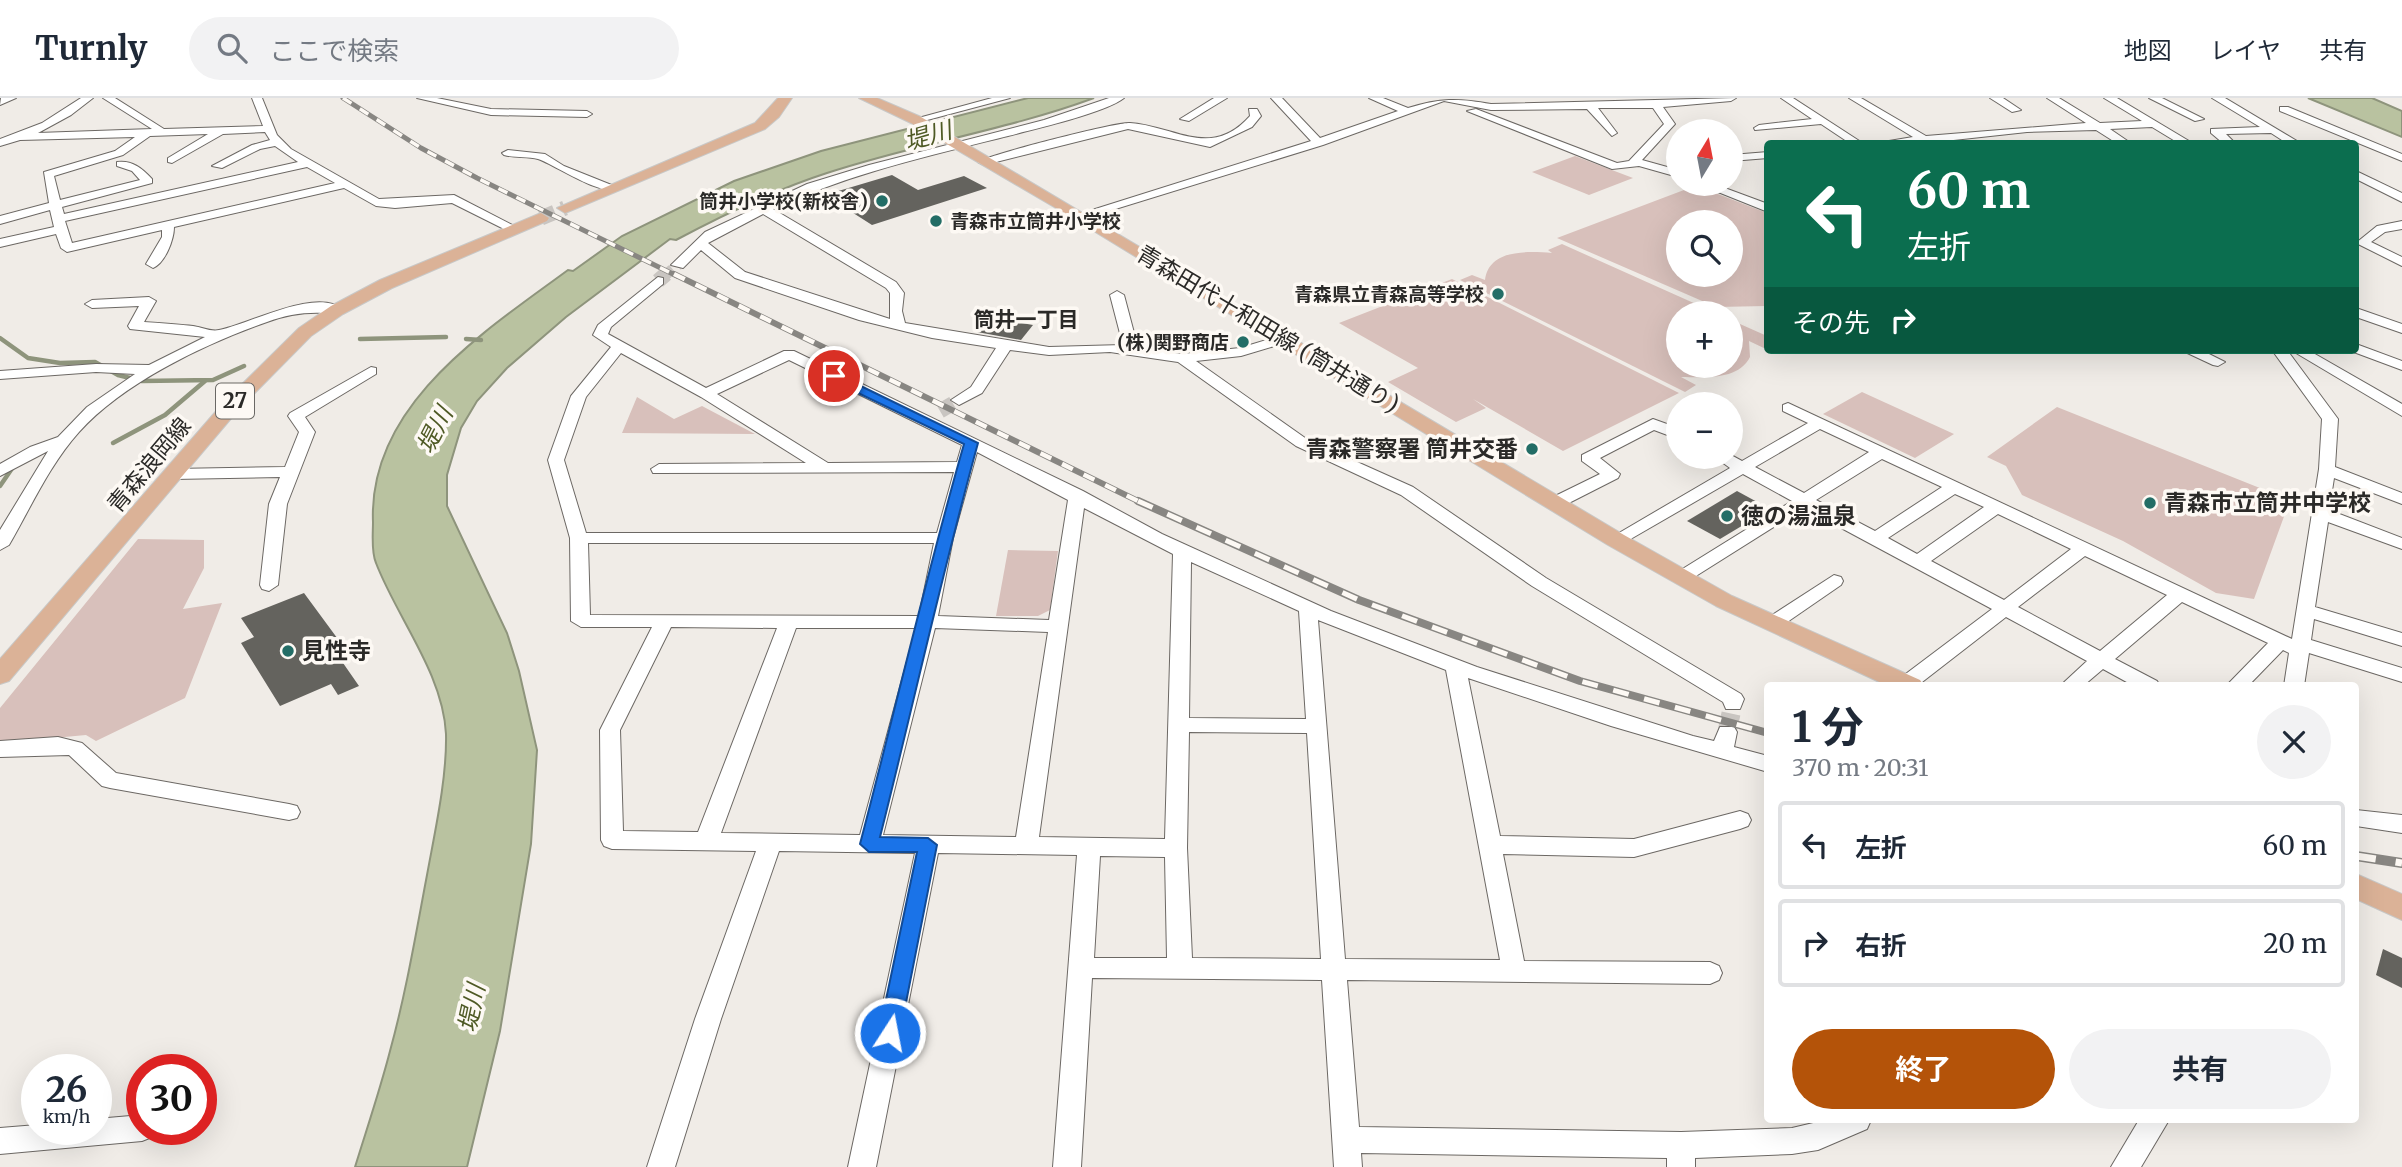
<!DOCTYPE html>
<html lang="ja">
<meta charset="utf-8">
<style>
:root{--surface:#fff;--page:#f2f2f3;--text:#1f2937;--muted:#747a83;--line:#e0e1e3;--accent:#b45309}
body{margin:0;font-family:Merriweather,"Noto Sans JP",serif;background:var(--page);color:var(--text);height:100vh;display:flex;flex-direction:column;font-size:26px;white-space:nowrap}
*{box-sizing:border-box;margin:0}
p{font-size:23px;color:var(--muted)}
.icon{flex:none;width:38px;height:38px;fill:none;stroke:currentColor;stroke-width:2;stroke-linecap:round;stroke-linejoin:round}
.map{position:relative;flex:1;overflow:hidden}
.details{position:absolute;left:1764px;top:584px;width:595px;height:441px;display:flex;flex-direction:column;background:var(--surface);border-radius:7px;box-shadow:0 7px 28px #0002}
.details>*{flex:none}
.hud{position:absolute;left:1764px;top:42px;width:595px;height:214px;border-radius:7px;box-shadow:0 7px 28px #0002;background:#0b6e4f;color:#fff;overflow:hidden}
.needle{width:46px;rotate:10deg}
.buttons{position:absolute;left:1666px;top:21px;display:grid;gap:14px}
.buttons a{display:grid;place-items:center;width:77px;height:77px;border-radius:50%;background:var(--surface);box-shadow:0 7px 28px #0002;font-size:35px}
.speed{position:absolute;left:21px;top:956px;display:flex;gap:14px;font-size:35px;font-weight:700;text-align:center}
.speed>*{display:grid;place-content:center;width:91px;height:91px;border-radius:50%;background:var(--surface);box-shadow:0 7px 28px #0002;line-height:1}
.speed small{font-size:18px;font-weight:400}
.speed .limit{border:10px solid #d22;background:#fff;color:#111}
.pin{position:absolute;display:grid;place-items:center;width:60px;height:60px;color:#fff;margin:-30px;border:4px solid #fff;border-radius:50%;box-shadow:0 2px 7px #0007}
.me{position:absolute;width:77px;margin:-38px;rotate:11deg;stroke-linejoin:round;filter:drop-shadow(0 0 5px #0008)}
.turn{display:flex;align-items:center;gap:24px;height:147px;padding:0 28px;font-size:32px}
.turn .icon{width:91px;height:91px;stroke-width:2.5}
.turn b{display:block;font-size:49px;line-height:60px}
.then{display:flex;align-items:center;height:66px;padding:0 28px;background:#0003;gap:14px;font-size:26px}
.round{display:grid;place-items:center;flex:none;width:74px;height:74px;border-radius:37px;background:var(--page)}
.overview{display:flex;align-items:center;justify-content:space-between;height:119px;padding:0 28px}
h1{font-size:42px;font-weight:700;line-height:52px}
.action{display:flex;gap:14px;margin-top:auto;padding:14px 28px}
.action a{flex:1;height:80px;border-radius:42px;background:var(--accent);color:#fff;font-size:28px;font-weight:700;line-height:80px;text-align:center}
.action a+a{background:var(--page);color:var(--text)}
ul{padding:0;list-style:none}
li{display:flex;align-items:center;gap:21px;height:88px;margin:0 14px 10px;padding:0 14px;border:4px solid var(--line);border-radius:7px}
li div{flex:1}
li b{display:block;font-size:26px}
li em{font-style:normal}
header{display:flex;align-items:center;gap:42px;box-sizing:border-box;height:98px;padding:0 35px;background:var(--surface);border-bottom:2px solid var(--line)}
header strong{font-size:33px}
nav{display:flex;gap:38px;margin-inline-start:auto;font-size:24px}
.search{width:490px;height:63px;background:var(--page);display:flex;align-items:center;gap:18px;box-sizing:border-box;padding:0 24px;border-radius:38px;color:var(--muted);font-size:26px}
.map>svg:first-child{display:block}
.green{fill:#d8c0bb;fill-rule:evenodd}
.water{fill:#b9c2a0;stroke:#8e947c;stroke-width:2}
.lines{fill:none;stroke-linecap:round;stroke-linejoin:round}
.stream{stroke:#8e947c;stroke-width:4.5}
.building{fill:#64635e}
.minor-tunnel-far2{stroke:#c9c5c1;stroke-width:11;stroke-dasharray:11 6;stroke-linecap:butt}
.minor-tunnel-far1{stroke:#c9c5c1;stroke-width:15;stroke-dasharray:15 8;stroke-linecap:butt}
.minor-tunnel{stroke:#c9c5c1;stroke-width:19;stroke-dasharray:19 10;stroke-linecap:butt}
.major-tunnel{stroke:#c9c5c1;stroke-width:15;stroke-dasharray:15 8;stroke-linecap:butt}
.minor-casing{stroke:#6c6864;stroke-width:2}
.major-casing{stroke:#c8c8c7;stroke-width:2}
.minor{fill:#fff;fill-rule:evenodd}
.major{fill:#dbb297;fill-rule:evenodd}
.rail-far3-casing{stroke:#888682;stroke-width:5}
.rail-far2-casing{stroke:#888682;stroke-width:6}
.rail-far1-casing{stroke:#888682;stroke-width:8}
.rail-casing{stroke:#888682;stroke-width:10}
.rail-far3{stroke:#fdf9f4;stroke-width:3.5;stroke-dasharray:10;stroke-linecap:butt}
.rail-far2{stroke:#fdf9f4;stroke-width:4.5;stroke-dasharray:12;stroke-linecap:butt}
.rail-far1{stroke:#fdf9f4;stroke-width:5;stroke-dasharray:16;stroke-linecap:butt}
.rail{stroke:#fdf9f4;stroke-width:7;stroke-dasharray:20;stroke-linecap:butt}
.route{fill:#1a73e8;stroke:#114b97;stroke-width:2}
.poi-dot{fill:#236d66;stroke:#fdf9f4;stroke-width:2.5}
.labels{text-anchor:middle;stroke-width:7;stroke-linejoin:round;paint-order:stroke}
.far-poi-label{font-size:19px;font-weight:bold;fill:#2b2a28;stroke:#fdf9f4;text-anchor:end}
.far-neighbourhood-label{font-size:21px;font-weight:bold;fill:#2b2a28;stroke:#fdf9f4}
.shield{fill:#fdf9f4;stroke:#6a6865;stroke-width:2}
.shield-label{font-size:21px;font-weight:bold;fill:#2b2a28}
.street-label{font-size:23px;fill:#2b2a28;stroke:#fdf9f4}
.poi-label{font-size:23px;font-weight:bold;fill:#2b2a28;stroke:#fdf9f4;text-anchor:start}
.water-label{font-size:24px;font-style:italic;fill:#4f5a25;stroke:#fdf9f4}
</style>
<header>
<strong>Turnly</strong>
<div class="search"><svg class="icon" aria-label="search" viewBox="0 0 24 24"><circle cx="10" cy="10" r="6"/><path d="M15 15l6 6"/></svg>ここで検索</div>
<nav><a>地図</a><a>レイヤ</a><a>共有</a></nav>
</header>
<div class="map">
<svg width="2402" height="1069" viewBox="0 0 2402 1069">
<rect width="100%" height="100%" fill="#f0ece7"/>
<!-- green -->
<g class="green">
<polygon points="1575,58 1633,80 1589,97 1532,74"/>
<path d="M1684,92L1710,93L1767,115V208L1716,209L1557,140ZM1678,124H1731V177H1678Z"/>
<path d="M1562,146L1716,215H1678V268H1731V222L1767,238L1768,252L1749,243L1750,259C1738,283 1703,279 1681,279L1696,287L1685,294L1460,182L1472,177L1485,182C1489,151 1527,153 1552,155L1548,152Z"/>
<polygon points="1452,181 1679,295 1563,353 1473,301 1486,310 1456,324 1388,284 1418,270 1339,225"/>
<polygon points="1862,294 1954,336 1915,360 1823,316"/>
<polygon points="637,299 674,321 702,308 755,336 622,335"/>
<polygon points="2057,309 2290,402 2254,501 2216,495 2123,443 2022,397 2006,368 1987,359"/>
<polygon points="138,441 204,442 204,470 183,511 222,505 185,600 96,643 86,637 0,645 0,610"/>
<polygon points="1008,452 1058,453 1050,512 1038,518 996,518"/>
</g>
<!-- water -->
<g class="water">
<path d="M1028,0H1094C1007,32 915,46 827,75C774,92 725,116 676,142L670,141L566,219L507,270L477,303L461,330L447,377V408L507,535L519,573L537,652L531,746L500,933L467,1069H355C367,1030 380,992 390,953C406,895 416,835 427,777C435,733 447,680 446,636C443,575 397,520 376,465C371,454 373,436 373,424C368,307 484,234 568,172L573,173L622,138L734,83L821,53Z"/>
<polygon points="2308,0 2372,0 2402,13 2402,39"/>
</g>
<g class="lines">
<!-- stream -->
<g class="stream">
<polyline points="0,240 28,260 60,265 95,264 118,277 142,283 213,282 244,268"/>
<polyline points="360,241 446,239"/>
<polyline points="466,241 481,242"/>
<polyline points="113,345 165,317 205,283"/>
<polyline points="0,388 13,369"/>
</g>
</g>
<!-- building -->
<g class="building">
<polygon points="892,77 918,92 964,78 987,90 872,127 825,97"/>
<polygon points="992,220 1033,227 1021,242 977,234"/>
<polygon points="1737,393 1770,411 1720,441 1687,423"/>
<polygon points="304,495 343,548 334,552 359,588 338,597 331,586 280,608 241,545 254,539 241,520"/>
<polygon points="2383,851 2402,860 2402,890 2376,877"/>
</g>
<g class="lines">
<!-- minor-tunnel-far2 -->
<polyline class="minor-tunnel-far2" points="664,178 678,167"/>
<!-- minor-tunnel-far1 -->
<g class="minor-tunnel-far1">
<polyline points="658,183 666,176"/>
<polyline points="940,313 959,302"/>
</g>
<!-- minor-tunnel -->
<polyline class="minor-tunnel" points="1727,634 1733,606"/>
<!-- major-tunnel -->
<polyline class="major-tunnel" points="541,120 565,110"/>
<!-- minor casing -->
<g class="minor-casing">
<g id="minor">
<polygon points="1,0 16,0 0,7"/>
<path d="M81,0H93L71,17L38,35L152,31L103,0H115L164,31L263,28L252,0H262L277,37L291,51L379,101L454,97L520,131L510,134L452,105L395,110L376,108L344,90L174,129C174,142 165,165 153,170L146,166L162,139V132L67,154L61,150L56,136L0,149V141L54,129L50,112L0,126V118L49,105L44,74L115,53L135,39L20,42L0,48V41L42,25ZM265,34L270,42L252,47L212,68L222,70L260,51L275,48L298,64L64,116L62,109L152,85V81C142,70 132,62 117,64V68L132,73L140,82L60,102L54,78L123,57L150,38L208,36L168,60V64L172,65L223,36ZM307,69L335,85L72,145L65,123Z"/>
<polygon points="417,0 437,0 491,11 587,13 592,16 587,19 491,17"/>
<polygon points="992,0 1010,0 916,25 911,22"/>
<path d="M1109,0H1124C1105,15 1034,31 1008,38C928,58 848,76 773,111L896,184L904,195L902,213L905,225L1049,249L1123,247L1110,197L1117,193L1124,197L1138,250L1182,256L1240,250L1283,237L1288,238V244L1241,258L1196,263L1308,342L1413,389L1546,480L1741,596L1744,601L1740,611H1726L1723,604L1532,488L1401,397L1296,348L1178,264L1110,254L1049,257L1010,252L982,295L959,307L951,302L971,289L996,250L932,240L859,222L735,180L701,152L683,170L671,167L705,134L807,86L869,67L1044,22ZM763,116L886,190L890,195V221L745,174L708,145Z"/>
<polygon points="1214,0 1227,0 1189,23 1180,21"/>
<path d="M1271,0H1282L1320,40L1398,13L1369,0H1383L1408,10C1440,0 1458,0 1491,6L1736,0L1731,3L1663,9L1675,26L1642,62L1678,72V79L1639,68L1612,71L1467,13L1476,11L1617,65L1629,63L1664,26L1653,10H1598L1617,35L1612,38L1587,11L1491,12L1444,3L1323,47L1083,121L1073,118L1311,43Z"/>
<polygon points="1781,0 1793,0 1864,46 1851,46 1821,26 1755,32 1754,30 1759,27 1812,21"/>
<polygon points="1849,0 1861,0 1926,38 2086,25 2047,0 2059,0 2100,25 2142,23 2104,0 2117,0 2194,46 2180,46 2152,29 2110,31 2132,46 2118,46 2096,32 2027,34 1926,45 1871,46 1913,39"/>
<polygon points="1990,0 2003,0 2021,12 2012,14"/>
<polygon points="2149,0 2162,0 2204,21 2195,23"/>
<polygon points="2212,0 2225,0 2302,46 2288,46 2271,35 2226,36 2236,46 2224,46 2211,35 2211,31 2260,29"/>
<polygon points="2280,9 2288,9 2402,56 2402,63 2280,13"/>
<path d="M1249,11H1257L1261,18L1252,29L1210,49L1128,31L984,67L978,64C988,57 1116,24 1130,25C1175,28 1211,62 1250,18Z"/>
<path d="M508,52L545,56L564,68L619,90C604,101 554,66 538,61C527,58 515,60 504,57L502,55Z"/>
<polygon points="1768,54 1768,60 1731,63 1731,57"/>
<polygon points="2356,73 2402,95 2402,104 2356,81"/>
<polygon points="1698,86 1714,86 1768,106 1768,114"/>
<polygon points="2402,123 2402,131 2385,134 2371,144 2402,159 2402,168 2356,145 2377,128"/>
<path d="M658,179L663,180V186L611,229L608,236L706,290L784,253H794L1083,393L1162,436L1331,513L1477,569L1693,638L1714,643L1720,629H1734L1737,634L1734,649L1768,658V674L1611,628L1468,580L1500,738L1634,741L1740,713L1748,716L1751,722L1748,728L1740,731L1634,759L1503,756L1524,863L1710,864L1719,868L1722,875L1719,882L1710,886L1347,882L1359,1029L1681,1034L1792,1030L1826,1022H1871L1867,1031L1818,1052L1792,1056L1695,1060V1069H1667V1060L1361,1055L1362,1069H1334L1322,882L1092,880L1081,1069H1053L1077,757L938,755L876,1069H848L915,755L779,753L721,921L675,1069H647L695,921L756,753L612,751L604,748L601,742L600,632L652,529H581L571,523L570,440L548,362L571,298L611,249L593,237L598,227ZM621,255L701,299L806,365L659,366L651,371L653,375L954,374L937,435H586L564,362L586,299ZM789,262L962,347L957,364L828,365L717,296ZM977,354L1068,402L1049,522L938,518L953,440ZM1084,410L1173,456L1165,741L1039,739ZM588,445H934L919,518L590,517ZM1191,464L1299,513L1306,621L1189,620ZM1318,522L1446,572L1500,862L1345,861ZM671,529L777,530L698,734L623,733L620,632ZM796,530H916L860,737L721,735ZM935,530L1048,534L1016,739L883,737ZM1189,634L1307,635L1321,861L1192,860L1187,750ZM1100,758L1165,759L1167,860H1094Z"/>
<path d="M149,199L156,203L144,224C160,225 177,226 193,228C201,229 211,234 219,232C248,227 317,188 344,212C338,217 332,216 324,215C304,214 286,217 267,224C205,246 124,284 79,334C50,366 31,409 9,447L0,452V432L48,353L0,378V366L30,349L58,339L87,309L135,276L96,274L0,281V273L96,266L149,267L205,239L130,231L128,228L139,208L92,210L85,206L92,202Z"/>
<polygon points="2356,210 2402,226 2402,235 2356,219"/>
<polygon points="2356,246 2402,263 2402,272 2351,253 2356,252"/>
<polygon points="2181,252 2201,252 2225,264 2218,268 2213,267"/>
<path d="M2272,252H2287L2338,321L2335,369L2402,395V406L2334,380L2329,412L2402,440V451L2328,424L2315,509L2402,535V548L2314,521L2311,542L2402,570V584L2309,555L2304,588H2284L2289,555L2283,552L2248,588H2226L2268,545L2182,504L2115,561L2157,583L2160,588H2134L2103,571L2083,588H2060L2087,563L2006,519L1917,588H1897L1899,581L1992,511L1804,410L1688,483H1676L1673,479L1676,475L1792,403L1743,376L1622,446H1610L1607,442L1730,370L1715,359L1731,357L1742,363L1808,325L1783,313V307L1788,305L2292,541L2319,371L2322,321ZM1820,331L1869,354L1804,395L1755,369ZM1882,361L1942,389L1875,433L1816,402ZM1955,396L1984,409L1917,456L1888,440ZM1998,416L2071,451L2004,502L1931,463ZM2085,458L2167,497L2100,553L2018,509Z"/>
<polygon points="2291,252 2308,252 2402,306 2402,318"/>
<polygon points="371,269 376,270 376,276 305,319 315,334 287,406 278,487 269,493 262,491 260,487 269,406 280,379 174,381 166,376 174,371 285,369 299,334 288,318 290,315"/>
<polygon points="1653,321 1678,330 1678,341 1654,332 1600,360 1620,376 1618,380 1561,409 1549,409 1546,405 1549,401 1600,376 1582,363 1582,357"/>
<polygon points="1834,477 1841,479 1843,483 1841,487 1780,529 1766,529 1763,525 1766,521"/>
<polygon points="58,639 82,645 116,675 289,706 297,708 300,714 297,720 289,722 110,690 102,688 69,657 0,659 0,643"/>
<polygon points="2356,712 2402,717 2402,735 2356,728"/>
<polygon points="142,1017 142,1031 155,1031 152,1039 142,1043 0,1056 0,1030 37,1027 37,1031 96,1031 96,1021"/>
<polygon points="2139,1022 2169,1022 2141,1069 2111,1069"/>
</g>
</g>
<!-- major casing -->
<g class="major-casing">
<g id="major">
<polygon points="778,0 792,0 779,19 765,31 570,113 565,115 557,110 755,25"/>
<polygon points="859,0 877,0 921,19 1624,437 1732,498 1920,582 1924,588 1888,588 1716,508 1608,447 1061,113 911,25"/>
<polygon points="541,115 549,120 547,123 392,190 343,216 311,238 239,311 9,583 0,586 0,561 225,303 299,230 331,208 380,182"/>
<polygon points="2356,776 2402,796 2402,822 2356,801"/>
</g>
</g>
<!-- minor -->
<use href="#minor" class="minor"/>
<!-- major -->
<use href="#major" class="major"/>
<!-- rail-far3 casing -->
<g class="rail-far3-casing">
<polyline id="rail-far3" points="343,0 421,50 477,80 677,178"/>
</g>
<!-- rail-far2 casing -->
<g class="rail-far2-casing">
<polyline id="rail-far2" points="674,176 1142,405"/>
</g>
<!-- rail-far1 casing -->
<g class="rail-far1-casing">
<polyline id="rail-far1" points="1138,403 1359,502 1580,583 1768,635"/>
</g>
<!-- rail casing -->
<g class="rail-casing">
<polyline id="rail" points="2356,758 2402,765"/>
</g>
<!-- rail-far3 -->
<use href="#rail-far3" class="rail-far3"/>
<!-- rail-far2 -->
<use href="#rail-far2" class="rail-far2"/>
<!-- rail-far1 -->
<use href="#rail-far1" class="rail-far1"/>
<!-- rail -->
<use href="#rail" class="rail"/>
</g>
<!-- route -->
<path class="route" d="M834,275L978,345C942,475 913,608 880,739L928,740L937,747L900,935L897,942L890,944L882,942L879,935L917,754H869L860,746C895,613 926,478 964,346L829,281L828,278Z"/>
<!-- markers -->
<g class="poi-dot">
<circle cx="882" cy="103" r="7"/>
<circle cx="936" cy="123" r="7"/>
<circle cx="1498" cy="196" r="7"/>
<circle cx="1243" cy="244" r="7"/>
<circle cx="1532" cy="351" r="7"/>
<circle cx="2150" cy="405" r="7"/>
<circle cx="1727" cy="418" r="7"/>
<circle cx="288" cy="553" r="7"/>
</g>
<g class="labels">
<!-- far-poi labels -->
<g class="far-poi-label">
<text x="868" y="110">筒井小学校(新校舎)</text>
<text x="950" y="130" text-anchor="start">青森市立筒井小学校</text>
<text x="1484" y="203">青森県立青森高等学校</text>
<text x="1229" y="251">(株)関野商店</text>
</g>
<!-- far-neighbourhood labels -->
<g class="far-neighbourhood-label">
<text x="1026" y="229">筒井一丁目</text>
</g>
<!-- shield labels -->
<rect class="shield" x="216" y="285.5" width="38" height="35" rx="5"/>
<g class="shield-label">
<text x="235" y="310">27</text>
</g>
<!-- street labels -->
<g class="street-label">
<text transform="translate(1268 231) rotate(31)" y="8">青森田代十和田線 (筒井通り)</text>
<text transform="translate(149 367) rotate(-50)" y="8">青森浪岡線</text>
</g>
<!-- poi labels -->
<g class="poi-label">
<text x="1518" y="359" text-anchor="end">青森警察署 筒井交番</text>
<text x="2164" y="413">青森市立筒井中学校</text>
<text x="1741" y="426">徳の湯温泉</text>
<text x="302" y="561">見性寺</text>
</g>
<!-- water labels -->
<g class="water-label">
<text transform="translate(928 38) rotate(-16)" y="8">堤川</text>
<text transform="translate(435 332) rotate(-63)" y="8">堤川</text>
<text transform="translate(472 910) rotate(-78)" y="8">堤川</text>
</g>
</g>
</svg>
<div class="buttons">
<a><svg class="needle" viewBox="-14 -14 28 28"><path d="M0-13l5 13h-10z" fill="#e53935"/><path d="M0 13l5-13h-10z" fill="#747a83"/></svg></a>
<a><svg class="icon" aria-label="search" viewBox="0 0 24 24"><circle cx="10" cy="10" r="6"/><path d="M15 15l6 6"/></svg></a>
<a>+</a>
<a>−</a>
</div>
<div class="speed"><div>26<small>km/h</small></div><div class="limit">30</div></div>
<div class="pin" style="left:834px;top:278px;background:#d93025"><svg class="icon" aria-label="arrive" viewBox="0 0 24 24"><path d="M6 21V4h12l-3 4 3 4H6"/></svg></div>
<svg class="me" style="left:890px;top:935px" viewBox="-20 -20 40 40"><circle r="17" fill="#1a73e8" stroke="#fff" stroke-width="3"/><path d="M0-11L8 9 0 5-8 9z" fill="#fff"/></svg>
<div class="hud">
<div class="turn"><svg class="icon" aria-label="left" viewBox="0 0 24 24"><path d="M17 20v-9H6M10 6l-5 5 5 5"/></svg><div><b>60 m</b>左折</div></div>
<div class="then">その先<svg class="icon" aria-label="right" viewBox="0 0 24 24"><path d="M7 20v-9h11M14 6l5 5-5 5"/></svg></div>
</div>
<section class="details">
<div class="overview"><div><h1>1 分</h1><p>370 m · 20:31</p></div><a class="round"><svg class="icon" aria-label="close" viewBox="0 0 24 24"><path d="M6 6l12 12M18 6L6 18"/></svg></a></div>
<ul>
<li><svg class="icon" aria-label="left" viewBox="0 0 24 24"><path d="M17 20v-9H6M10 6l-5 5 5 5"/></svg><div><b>左折</b></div><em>60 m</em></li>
<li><svg class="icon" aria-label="right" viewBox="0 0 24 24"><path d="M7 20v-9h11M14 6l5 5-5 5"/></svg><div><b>右折</b></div><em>20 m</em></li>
</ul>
<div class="action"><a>終了</a><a>共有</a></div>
</section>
</div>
